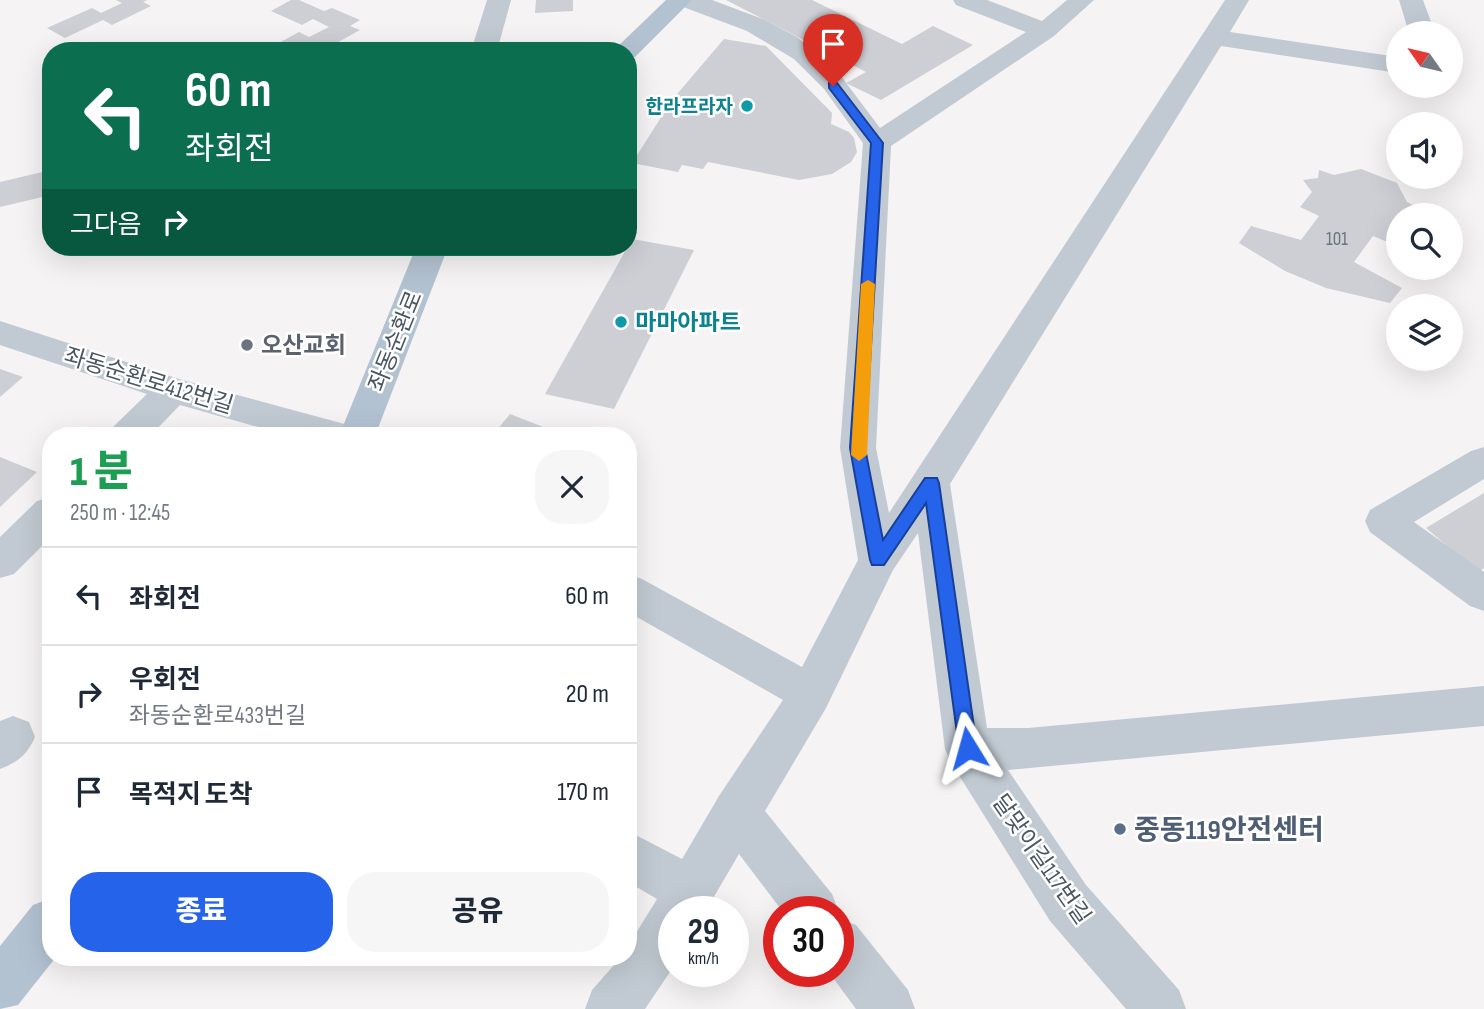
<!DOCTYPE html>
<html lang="ko">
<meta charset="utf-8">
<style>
:root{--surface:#fff;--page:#f6f6f7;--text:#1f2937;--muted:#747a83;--line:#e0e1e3;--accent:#2563eb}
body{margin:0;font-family:"Sofia Sans Condensed","Noto Sans KR",sans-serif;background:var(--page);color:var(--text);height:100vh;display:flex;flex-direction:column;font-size:26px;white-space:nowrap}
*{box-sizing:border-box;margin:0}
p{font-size:23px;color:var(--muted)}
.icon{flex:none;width:38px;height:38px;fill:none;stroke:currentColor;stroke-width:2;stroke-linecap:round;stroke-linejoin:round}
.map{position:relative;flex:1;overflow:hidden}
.side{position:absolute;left:42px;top:427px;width:595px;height:539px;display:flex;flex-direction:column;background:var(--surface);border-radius:28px;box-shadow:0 7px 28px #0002}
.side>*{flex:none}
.hud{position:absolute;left:42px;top:42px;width:595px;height:214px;border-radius:28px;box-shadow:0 7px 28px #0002;background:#0b6e4f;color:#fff;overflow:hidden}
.needle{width:46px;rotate:304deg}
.tools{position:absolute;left:1386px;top:21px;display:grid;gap:14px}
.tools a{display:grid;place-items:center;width:77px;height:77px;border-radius:50%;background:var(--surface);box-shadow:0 7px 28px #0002;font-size:35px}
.speed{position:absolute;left:658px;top:896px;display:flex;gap:14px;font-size:35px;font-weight:700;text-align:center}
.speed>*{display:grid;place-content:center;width:91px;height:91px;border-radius:50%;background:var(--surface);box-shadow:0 7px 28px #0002;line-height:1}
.speed small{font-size:18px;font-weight:400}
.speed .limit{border:10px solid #d22;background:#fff;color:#111}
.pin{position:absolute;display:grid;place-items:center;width:60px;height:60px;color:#fff;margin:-72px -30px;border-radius:50% 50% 50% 0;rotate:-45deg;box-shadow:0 0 7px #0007}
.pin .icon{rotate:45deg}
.me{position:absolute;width:77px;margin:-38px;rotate:352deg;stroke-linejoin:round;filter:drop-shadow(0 0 5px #0008)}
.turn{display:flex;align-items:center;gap:24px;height:147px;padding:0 28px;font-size:32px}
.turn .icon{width:91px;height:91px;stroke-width:2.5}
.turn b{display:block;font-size:49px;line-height:60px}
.then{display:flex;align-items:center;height:66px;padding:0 28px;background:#0003;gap:14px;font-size:26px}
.round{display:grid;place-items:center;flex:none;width:74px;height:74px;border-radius:28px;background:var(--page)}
.head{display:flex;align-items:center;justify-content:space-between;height:119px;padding:0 28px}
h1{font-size:42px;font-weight:800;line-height:52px;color:#1e9e55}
.action{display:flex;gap:14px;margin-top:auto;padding:14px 28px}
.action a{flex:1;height:80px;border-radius:28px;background:var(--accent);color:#fff;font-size:28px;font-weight:800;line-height:80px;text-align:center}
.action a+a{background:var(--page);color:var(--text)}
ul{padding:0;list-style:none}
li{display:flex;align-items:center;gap:21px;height:98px;padding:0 28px;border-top:2px solid var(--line)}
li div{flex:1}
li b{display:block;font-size:26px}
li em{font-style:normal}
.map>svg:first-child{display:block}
.building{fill:#cdcfd5}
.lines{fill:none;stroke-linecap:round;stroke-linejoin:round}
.minor{fill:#c1cad2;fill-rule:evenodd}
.major{fill:#b3c2d1;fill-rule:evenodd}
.route{fill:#2563eb;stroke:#184099;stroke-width:2}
.slow{fill:#f59e0b}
.culture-dot{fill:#0f9aa8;stroke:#fff;stroke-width:2.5}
.worship-dot{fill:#6b7280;stroke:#fff;stroke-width:2.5}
.service-dot{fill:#5c6f8a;stroke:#fff;stroke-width:2.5}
.labels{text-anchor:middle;stroke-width:5;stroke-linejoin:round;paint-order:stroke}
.far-culture-label{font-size:19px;font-weight:bold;fill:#0d838f;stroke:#fff;text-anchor:end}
.number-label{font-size:19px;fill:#6b747e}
.culture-label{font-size:23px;font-weight:bold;fill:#0d838f;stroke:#fff;text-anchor:start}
.street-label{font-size:23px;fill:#4a5661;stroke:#fff}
.worship-label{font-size:23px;font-weight:bold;fill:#5b616d;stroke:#fff;text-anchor:start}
.near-service-label{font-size:28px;font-weight:bold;fill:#4e5e75;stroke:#fff;text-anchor:start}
</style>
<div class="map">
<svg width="1484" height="1009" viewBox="0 0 1484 1009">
<rect width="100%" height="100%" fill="#f5f3f3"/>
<!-- building -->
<g class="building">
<polygon points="116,0 147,0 143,2 151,6 112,25 103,20 65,38 47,28 92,8 101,13 122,3"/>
<polygon points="291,0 299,0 324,11 332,8 360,20 350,26 360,30 324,50 313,45 302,51 264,51 299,32 309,37 329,27 313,19 302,25 271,11"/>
<polygon points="536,0 573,0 573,11 535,13"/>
<polygon points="726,0 812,0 902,44 933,26 973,45 881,100 846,83 866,72"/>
<polygon points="724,39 766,46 832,113 831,124 849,132 854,138 857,152 851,162 832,174 799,180 708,162 703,169 682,165 678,172 632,163 672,100"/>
<polygon points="1361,169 1397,183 1407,202 1421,209 1412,215 1398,215 1398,234 1392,244 1373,236 1354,262 1402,288 1390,303 1326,288 1285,271 1239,243 1251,226 1301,240 1319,216 1300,207 1312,192 1303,180 1318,178 1319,170 1334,175"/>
<polygon points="51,170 51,195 0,207 0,182"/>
<polygon points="632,239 694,250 614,409 545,394"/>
<polygon points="0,369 23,377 0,397"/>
<polygon points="510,414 566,436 492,436"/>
<polygon points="0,457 37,472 0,507"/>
<polygon points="1484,493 1484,568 1478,572 1426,528"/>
</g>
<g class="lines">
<!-- minor -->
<g class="minor">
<polygon points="487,0 511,0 497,51 471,51"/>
<polygon points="675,0 712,0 765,20 797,37 835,68 880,128 1026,32 956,5 953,0 987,0 1042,21 1067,0 1094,0 1054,36 891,146 876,448 889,513 1225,0 1249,0 1230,32 1398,57 1398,73 1221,46 950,484 987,728 1028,728 1484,686 1484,726 1008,770 1086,885 1179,990 1186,1009 1126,1009 1050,921 952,764 945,749 918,533 893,570 826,708 765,811 832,894 839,912 838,914 783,912 739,854 705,912 674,912 674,966 645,1009 585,1009 592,990 621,957 628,957 628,946 657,899 628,882 628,831 682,859 719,796 783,700 628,612 628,574 642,579 802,667 858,560 840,448 863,143 824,89 794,59 747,31 678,5"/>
<polygon points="1399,0 1423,0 1435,33 1409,33"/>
<polygon points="0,321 179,379 352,426 357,436 290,436 180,405 150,436 109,436 114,426 147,394 0,345"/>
<polygon points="1484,447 1484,479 1414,522 1484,572 1484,611 1470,606 1370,532 1365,521 1370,510 1471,451"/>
<polygon points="51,497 51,537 14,574 0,578 0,537 37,501"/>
<path d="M13,716L29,722L35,737C27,755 18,762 0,769V721Z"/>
<polygon points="838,918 856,925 908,990 915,1009 856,1009 828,971 838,971"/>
</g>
<!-- major -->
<g class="major">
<polygon points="666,0 692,0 635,57 628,58 628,51 613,51"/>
<polygon points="416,247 448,247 375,436 339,436"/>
<polygon points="51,898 51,957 56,957 18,1005 0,1009 0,946 33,905"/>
</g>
</g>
<!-- route -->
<polygon class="route" points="829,83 837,83 883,143 865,448 883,540 925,478 937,478 939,483 977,748 975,755 968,757 961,755 959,748 926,503 884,565 872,565 870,560 850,448 871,143 829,88"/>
<!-- slow -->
<polygon class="slow" points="868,280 875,284 867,455 859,461 851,455 861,284"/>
<!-- markers -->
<g class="culture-dot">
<circle cx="747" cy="106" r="7"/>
<circle cx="621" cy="322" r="7"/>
</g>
<circle class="worship-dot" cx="247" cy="345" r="7"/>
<circle class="service-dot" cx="1120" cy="829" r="7"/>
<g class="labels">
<!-- far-culture labels -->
<g class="far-culture-label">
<text x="733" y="113">한라프라자</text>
</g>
<!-- number labels -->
<g class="number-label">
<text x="1337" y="245">101</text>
</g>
<!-- culture labels -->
<g class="culture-label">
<text x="635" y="330">마마아파트</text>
</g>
<!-- street labels -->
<g class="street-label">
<text transform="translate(395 341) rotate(-68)" y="8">좌동순환로</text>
<text transform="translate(149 380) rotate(17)" y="8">좌동순환로412번길</text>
<text transform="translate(1042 859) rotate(55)" y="8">달맞이길117번길</text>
</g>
<!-- worship labels -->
<g class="worship-label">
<text x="261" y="353">오산교회</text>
</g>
<!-- near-service labels -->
<g class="near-service-label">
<text x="1134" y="839">중동119안전센터</text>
</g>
</g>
</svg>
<div class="tools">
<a><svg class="needle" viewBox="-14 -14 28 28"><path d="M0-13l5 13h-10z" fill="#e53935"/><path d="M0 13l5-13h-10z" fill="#747a83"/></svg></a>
<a><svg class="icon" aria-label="sound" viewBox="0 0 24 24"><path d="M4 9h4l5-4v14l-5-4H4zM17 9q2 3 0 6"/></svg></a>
<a><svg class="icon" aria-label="search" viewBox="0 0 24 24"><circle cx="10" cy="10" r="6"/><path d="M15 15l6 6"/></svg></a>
<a><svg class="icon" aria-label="layers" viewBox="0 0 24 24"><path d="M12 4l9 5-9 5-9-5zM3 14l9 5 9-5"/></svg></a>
</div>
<div class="speed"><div>29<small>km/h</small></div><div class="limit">30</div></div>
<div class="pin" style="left:833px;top:86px;background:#d93025"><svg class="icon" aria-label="arrive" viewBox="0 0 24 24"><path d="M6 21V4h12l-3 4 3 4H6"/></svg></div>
<svg class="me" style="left:968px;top:748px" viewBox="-20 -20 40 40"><path d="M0-17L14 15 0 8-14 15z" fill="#2563eb" stroke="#fff" stroke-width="4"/></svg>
<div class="hud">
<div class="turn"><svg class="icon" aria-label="left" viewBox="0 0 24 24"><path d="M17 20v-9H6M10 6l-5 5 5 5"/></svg><div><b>60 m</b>좌회전</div></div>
<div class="then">그다음<svg class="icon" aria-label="right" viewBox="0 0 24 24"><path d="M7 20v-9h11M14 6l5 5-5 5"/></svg></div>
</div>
<section class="side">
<div class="head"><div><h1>1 분</h1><p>250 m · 12:45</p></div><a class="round"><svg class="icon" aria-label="close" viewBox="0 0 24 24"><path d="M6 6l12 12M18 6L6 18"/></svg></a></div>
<ul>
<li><svg class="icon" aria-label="left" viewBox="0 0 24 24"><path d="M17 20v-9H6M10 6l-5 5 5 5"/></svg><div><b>좌회전</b></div><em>60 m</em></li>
<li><svg class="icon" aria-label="right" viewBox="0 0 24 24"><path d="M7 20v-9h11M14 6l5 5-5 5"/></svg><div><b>우회전</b><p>좌동순환로433번길</p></div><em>20 m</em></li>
<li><svg class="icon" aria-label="arrive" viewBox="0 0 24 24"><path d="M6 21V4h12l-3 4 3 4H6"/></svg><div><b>목적지 도착</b></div><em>170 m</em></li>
</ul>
<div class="action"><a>종료</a><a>공유</a></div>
</section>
</div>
